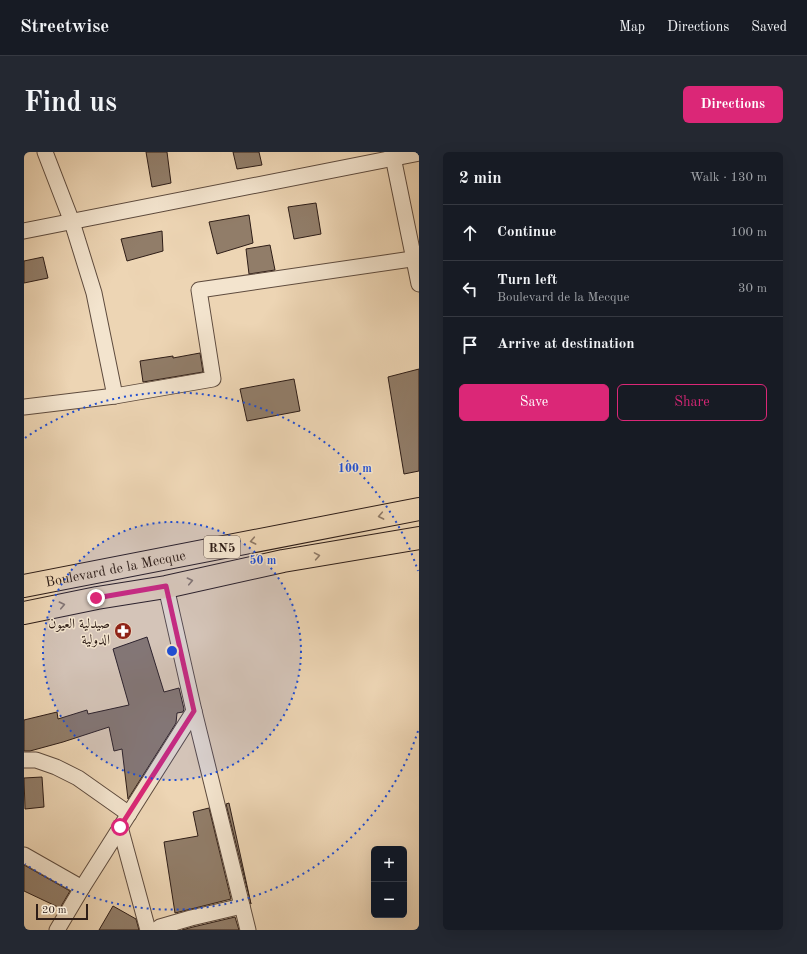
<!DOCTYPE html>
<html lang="en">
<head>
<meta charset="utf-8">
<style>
	body { margin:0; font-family:"Old Standard TT",Amiri,serif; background:#242831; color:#f1f3f6 }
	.controls { position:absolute; right:12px; bottom:12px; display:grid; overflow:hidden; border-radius:6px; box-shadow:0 4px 16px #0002 }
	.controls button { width:36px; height:36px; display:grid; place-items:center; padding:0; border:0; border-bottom:1px solid #363941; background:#171b24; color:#f1f3f6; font:20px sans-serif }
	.scale { position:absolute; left:12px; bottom:10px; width:52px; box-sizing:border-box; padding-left:4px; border:2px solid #2e1d17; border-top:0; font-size:11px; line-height:14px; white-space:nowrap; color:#2e1d17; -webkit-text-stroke:3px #f3e4ce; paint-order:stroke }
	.stop { position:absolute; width:12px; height:12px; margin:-9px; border:3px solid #db2777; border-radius:50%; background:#fff }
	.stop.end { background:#db2777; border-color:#fff; box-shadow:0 1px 4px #0008 }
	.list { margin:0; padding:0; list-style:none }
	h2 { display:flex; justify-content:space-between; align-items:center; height:52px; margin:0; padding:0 16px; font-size:17px }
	h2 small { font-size:13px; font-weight:400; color:#9ea1a6 }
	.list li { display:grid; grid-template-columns:26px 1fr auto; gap:12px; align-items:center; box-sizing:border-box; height:56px; padding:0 16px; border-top:1px solid #363941 }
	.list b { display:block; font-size:15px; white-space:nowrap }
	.list p { margin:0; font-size:13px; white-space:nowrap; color:#9ea1a6 }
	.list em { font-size:13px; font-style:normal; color:#9ea1a6 }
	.actions { display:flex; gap:8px; padding:12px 16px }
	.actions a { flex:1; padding:9px 0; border:1px solid #db2777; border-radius:6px; text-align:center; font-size:14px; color:#db2777 }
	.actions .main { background:#db2777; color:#fff }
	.icon { flex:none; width:22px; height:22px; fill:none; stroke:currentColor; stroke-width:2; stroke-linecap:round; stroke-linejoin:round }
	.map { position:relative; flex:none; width:395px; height:778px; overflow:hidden; border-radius:6px }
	header { display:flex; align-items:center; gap:24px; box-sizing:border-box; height:56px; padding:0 20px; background:#171b24; border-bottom:1px solid #363941 }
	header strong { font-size:19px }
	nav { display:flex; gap:22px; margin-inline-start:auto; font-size:14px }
	.intro { display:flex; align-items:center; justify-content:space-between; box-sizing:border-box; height:96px; padding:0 24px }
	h1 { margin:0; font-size:28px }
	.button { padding:10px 18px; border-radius:6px; background:#db2777; color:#fff; font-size:14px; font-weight:700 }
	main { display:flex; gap:24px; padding:0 24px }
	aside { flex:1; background:#171b24; border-radius:6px; box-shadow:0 4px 16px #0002 }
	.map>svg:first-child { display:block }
	.building { fill:#917d69; stroke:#2e1d17 }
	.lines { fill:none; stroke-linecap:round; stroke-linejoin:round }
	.minor-casing { stroke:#5e4b3e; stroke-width:17 }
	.primary-casing { stroke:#2e1d17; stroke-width:24 }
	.minor { stroke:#f3e4ce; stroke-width:15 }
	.primary { stroke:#edd5b4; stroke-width:22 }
	.oneway { stroke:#8e7966 }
	.route { stroke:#db2777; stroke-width:5 }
	.ring { fill:none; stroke:#1d4ed8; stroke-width:2; stroke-dasharray:2 4 }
	.labels { text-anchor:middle; stroke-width:3; stroke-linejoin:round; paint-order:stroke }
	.shield { fill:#f3e4ce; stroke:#69594e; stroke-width:1 }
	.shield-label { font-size:13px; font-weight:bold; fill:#2e1d17 }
	.street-label { font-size:14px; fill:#2e1d17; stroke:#f3e4ce }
	.poi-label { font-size:14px; fill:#2e1d17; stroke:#f3e4ce; text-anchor:end }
	.centre { fill:#1d4ed8; stroke:#f3e4ce; stroke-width:2 }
	.ring-label { font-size:12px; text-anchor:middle; font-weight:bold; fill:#1d4ed8; stroke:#f3e4ce; stroke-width:3; stroke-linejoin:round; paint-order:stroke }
</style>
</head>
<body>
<header>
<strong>Streetwise</strong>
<nav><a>Map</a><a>Directions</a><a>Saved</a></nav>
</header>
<div class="intro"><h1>Find us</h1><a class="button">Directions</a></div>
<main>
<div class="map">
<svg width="395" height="778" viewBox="0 0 395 778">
	<rect width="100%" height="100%" fill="#edd5b4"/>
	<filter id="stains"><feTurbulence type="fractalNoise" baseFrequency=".005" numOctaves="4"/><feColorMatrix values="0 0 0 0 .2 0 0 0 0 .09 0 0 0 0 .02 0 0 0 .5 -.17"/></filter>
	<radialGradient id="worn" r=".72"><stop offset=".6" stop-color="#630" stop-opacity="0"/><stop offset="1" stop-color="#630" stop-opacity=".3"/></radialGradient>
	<g class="building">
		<path d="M122,0H143L147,31L128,35Z"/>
		<path d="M209,0H235L238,13L213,17Z"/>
		<path d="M292,51L297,82L270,87L264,55Z"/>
		<path d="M225,63L229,91L193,102L185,70Z"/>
		<path d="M138,79L139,99L103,109L97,87Z"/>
		<path d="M246,93L251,118L225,122L222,97Z"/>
		<path d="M19,105L24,126L0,131V109Z"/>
		<path d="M176,201L179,220L119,230L116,209L149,204V206Z"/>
		<path d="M395,217V319L380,322L364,225Z"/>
		<path d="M270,227L276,259L223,269L216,237Z"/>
		<path d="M123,485L140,540L155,536L160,557L159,560L153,561L152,571L104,647L98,597L90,599L85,575L39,590L6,599H0V568L33,560L34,567L63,558L64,562L105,553L89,497Z"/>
		<path d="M18,625L20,655L1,657L0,626Z"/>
		<path d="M205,651L227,752L202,652Z"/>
		<path d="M185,656L207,747L151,761L140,690L174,684L169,660Z"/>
		<path d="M0,713L46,739L36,756L0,739Z"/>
		<path d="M89,754L112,767L115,778H75Z"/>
		<path d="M211,765L215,778H158L169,775Z"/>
	</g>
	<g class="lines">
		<g class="minor-casing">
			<g id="minor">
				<path d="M21,0L48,70L70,141L91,244"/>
				<path d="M368,0L395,132"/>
				<path d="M0,79L395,1"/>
				<path d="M0,255L91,244L189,227L175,138L395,106"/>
				<path d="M142,435L170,559L224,778"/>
				<path d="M0,608H12L32,615L54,626L105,662"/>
				<path d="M96,675L124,778"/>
				<path d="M0,703L58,736"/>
				<path d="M33,778L58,736L170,559"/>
				<path d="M132,778L136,775L167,766L218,754"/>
			</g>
		</g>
		<g class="primary-casing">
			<g id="primary">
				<path id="s1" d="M0,434L395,357"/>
				<path d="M0,461L73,446L142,435L259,409L395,386"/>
			</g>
		</g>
		<use href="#minor" class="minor"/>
		<use href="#primary" class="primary"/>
	</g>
	<defs><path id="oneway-chevron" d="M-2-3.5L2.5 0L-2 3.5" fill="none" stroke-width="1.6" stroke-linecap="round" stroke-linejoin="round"/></defs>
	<g class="oneway">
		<use href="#oneway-chevron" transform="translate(357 364) rotate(169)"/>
		<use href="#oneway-chevron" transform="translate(229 389) rotate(169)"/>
		<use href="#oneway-chevron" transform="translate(293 404) rotate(-10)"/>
		<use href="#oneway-chevron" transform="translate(166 429) rotate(-12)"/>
		<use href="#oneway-chevron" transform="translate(38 453) rotate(-12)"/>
	</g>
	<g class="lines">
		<path class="route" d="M72,446L142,434L170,559L96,675"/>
	</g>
	<circle cx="148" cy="499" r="129" fill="#1d4ed8" fill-opacity=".12"/>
	<g class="ring">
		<circle cx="148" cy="499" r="129"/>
		<path d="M394 579A259 259 0 0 1 1 712M1 286A259 259 0 0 1 394 419"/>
	</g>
	<defs>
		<g id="pharmacy-disc" transform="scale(0.9)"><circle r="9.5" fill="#8f2418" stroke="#f3e4ce"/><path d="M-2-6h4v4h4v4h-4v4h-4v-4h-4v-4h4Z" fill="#fff"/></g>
	</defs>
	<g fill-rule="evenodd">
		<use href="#pharmacy-disc" x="99" y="479"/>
	</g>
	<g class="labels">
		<rect class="shield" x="180" y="384" width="36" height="22" rx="3"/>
		<g class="shield-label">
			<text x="198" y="400">RN5</text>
		</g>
		<g class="street-label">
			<text dy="5" stroke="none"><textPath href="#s1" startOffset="93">Boulevard de la Mecque</textPath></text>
		</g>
		<g class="poi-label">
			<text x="86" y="476">صيدلية العيون<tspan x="86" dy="16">الدولية</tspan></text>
		</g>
	</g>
	<circle cx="148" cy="499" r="6" class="centre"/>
	<g class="ring-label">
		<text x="331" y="320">100 m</text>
		<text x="239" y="412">50 m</text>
	</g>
	<rect width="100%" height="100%" filter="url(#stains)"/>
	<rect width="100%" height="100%" fill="url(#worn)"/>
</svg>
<div class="controls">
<button>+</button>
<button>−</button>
</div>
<div class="scale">20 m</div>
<div class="stop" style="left:96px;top:675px"></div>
<div class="stop end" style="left:72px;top:446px"></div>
</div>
<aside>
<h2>2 min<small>Walk · 130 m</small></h2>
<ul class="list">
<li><svg class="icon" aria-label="ahead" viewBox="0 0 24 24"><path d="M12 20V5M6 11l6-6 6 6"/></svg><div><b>Continue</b></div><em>100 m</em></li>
<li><svg class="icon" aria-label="left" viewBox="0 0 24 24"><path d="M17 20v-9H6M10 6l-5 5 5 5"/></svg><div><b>Turn left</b><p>Boulevard de la Mecque</p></div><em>30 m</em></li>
<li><svg class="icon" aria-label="arrive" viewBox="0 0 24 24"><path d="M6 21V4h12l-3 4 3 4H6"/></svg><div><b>Arrive at destination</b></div></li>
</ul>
<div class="actions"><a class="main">Save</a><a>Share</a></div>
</aside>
</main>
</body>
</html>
